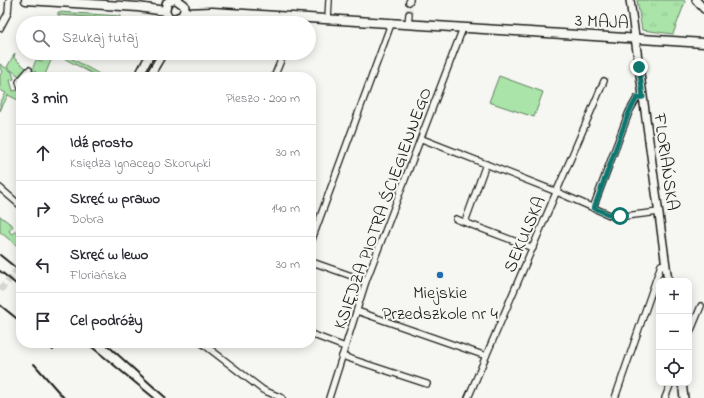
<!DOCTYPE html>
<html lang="pl">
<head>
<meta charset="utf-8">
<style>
	body { margin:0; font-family:"Indie Flower",sans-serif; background:#f7f7f7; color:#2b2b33 }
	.controls { position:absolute; right:12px; bottom:12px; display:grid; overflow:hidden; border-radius:8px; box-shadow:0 2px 10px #0003 }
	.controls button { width:36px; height:36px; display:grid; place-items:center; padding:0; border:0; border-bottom:1px solid #e1e1e2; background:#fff; color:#2b2b33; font:20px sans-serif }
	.stop { position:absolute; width:12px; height:12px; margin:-9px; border:3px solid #0f766e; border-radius:50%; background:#fff }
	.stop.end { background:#0f766e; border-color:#fff; box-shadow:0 1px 4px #0008 }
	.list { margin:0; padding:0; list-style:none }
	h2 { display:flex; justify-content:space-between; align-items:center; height:52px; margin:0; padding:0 16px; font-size:17px }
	h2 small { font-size:13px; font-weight:400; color:#7c7c81 }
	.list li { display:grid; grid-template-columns:26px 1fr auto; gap:12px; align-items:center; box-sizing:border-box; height:56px; padding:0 16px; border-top:1px solid #e1e1e2 }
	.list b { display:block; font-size:15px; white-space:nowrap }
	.list p { margin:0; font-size:13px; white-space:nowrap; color:#7c7c81 }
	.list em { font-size:13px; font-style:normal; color:#7c7c81 }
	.icon { flex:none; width:22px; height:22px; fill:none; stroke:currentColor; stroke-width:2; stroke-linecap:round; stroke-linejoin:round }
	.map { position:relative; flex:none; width:704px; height:398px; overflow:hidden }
	.search { position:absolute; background:#fff; box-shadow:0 2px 10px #0003; left:16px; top:16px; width:300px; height:44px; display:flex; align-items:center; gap:10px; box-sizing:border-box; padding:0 14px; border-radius:22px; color:#7c7c81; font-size:15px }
	.panel { position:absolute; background:#fff; box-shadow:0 2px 10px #0003; left:16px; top:72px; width:300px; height:276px; border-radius:16px }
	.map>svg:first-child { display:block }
	.grass { fill:#aae4a9; stroke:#638062 }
	.park { fill:url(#park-tufts); stroke:#638062 }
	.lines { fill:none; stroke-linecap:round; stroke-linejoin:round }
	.minor-tunnel { stroke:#d5d5d2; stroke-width:5.5; stroke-dasharray:5.5 3; stroke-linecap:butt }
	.tertiary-tunnel { stroke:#d5d5d2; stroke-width:7; stroke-dasharray:7 3.5; stroke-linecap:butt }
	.minor-casing { stroke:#1c1c1c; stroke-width:8 }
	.tertiary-casing { stroke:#1c1c1c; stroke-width:10 }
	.secondary-casing { stroke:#1c1c1c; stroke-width:11 }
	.minor { stroke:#f6f6f2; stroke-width:5.5 }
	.tertiary { stroke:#f6f6f2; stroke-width:7 }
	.secondary { stroke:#f6f6f2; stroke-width:8 }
	.rail { stroke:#1c1c1c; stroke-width:2 }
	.route { stroke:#0f766e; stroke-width:5 }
	.poi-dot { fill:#1f6fb2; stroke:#f6f6f2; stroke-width:1.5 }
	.labels { text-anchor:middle; stroke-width:4; stroke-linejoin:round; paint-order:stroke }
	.street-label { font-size:18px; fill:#1c1c1c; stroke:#f6f6f2 }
	.poi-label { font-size:18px; fill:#1c1c1c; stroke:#f6f6f2 }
</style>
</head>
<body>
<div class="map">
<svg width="704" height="398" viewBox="0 0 704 398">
	<defs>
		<pattern id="park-tufts" width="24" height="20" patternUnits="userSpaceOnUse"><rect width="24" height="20" fill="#aae4a9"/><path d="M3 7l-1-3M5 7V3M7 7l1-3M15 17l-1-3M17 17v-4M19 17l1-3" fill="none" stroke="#92c391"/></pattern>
	</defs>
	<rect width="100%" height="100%" fill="#f6f6f2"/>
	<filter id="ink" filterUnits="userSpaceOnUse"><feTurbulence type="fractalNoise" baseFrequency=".025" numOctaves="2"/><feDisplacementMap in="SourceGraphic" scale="8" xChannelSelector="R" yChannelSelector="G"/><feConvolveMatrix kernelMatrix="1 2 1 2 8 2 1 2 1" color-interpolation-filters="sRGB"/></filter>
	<g filter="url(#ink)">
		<g class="grass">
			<path d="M58,12L120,16V19L58,15Z"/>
			<path d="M196,16L281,21L285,23L198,19Z"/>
			<path d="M15,53L14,58L26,68L19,76L7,67Z"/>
			<path d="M47,53H62L101,75L100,77H94L95,75L56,54L52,58L44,77H33L36,72L32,70L36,60L42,61Z"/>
			<path d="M0,64L12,72L14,79L10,80L13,91L18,90L21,94L20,107L18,106L20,101L8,95L0,111V103L6,93L0,90V75L3,71L0,69Z"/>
			<path d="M499,76L543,92L534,117L489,102Z"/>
			<path d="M0,216L13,226L9,231L12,234L17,230L21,249L0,232Z"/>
		</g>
		<path class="park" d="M637,0H684L685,2L673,34L642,30Z"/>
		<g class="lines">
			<path class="minor-tunnel" d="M409,14V2"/>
			<path class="tertiary-tunnel" d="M0,290L21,266"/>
			<g class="minor-casing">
				<g id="minor">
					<path d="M409,2L410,0"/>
					<path d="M328,19L329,0"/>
					<path d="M408,25L409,14"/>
					<path d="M0,28L8,13L9,0"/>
					<path d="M23,77L29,70"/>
					<path d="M274,77L284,53"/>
					<path d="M21,79L19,82L21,88"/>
					<path d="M422,139L557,192L612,216H625L659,212"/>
					<path d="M0,188L21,206"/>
					<path d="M593,208L629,112L637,98L643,97"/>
					<path d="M456,219L533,248"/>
					<path d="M465,222L486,164"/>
					<path d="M311,242L391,24"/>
					<path d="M312,262L366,281"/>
					<path d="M357,311L486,356"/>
					<path d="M311,334L345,347"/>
					<path d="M689,335L701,306"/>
					<path d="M202,343L263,390L282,398"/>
					<path d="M342,356L427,384"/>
					<path d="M329,398L366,281L463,28"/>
					<path d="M468,398L604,81"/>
					<path d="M615,398L661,265L666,264"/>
					<path d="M665,398L671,383"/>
				</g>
			</g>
			<g class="tertiary-casing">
				<g id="tertiary">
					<path d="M630,0L668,281"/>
					<path d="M696,0L704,9"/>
					<path d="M138,77L151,53"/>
					<path d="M149,77L163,53"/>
					<path d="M682,383L684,398"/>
				</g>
			</g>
			<g class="secondary-casing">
				<g id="secondary">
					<path d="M26,0L138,7L165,11"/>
					<path d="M172,0L167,3L165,11L169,18L174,19L182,16L185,10L184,5L177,0"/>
					<path d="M184,13L212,12L704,43"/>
				</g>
			</g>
			<use href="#minor" class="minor"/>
			<use href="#tertiary" class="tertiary"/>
			<use href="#secondary" class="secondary"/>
			<g class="rail">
				<path d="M0,255L21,272"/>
				<path d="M0,271L21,288"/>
				<path d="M0,305L21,322"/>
				<path d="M45,343L53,350"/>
				<path d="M87,343L154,398"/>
				<path d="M105,343L166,398"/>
				<path d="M34,364L64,398"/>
			</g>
		</g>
	</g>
	<g class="lines" filter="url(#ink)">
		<path class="route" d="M620,216L608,214L594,208L629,112L637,98L643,97L639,67"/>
	</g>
	<circle class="poi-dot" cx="440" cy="275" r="4"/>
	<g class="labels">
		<g class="street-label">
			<text transform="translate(602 21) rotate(3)" y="6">3 MAJA</text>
			<text transform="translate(667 162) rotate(82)" y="6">FLORIAŃSKA</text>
			<text transform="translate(382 208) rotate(-70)" y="6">KSIĘDZA PIOTRA ŚCIEGIENNEGO</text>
			<text transform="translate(524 234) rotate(-67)" y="6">SEKULSKA</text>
		</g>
		<g class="poi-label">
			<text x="440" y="298">Miejskie<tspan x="440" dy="21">Przedszkole nr 4</tspan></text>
		</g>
	</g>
</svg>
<div class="controls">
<button>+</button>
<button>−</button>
<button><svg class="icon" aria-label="locate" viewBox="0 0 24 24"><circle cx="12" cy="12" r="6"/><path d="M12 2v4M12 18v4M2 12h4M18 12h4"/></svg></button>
</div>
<div class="stop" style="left:620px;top:216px"></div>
<div class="stop end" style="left:639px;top:67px"></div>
<div class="search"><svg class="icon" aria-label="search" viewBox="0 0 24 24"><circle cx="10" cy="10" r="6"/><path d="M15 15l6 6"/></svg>Szukaj tutaj</div>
<section class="panel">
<h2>3 min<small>Pieszo · 200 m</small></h2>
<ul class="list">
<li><svg class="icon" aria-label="ahead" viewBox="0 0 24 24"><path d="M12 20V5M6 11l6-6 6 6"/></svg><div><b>Idź prosto</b><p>Księdza Ignacego Skorupki</p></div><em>30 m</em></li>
<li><svg class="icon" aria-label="right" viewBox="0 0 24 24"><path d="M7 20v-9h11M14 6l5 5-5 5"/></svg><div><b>Skręć w prawo</b><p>Dobra</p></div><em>140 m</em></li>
<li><svg class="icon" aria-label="left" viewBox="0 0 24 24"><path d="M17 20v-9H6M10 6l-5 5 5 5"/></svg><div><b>Skręć w lewo</b><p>Floriańska</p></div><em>30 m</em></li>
<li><svg class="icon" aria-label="arrive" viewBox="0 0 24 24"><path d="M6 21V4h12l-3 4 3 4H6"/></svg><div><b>Cel podróży</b></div></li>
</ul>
</section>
</div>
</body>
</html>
